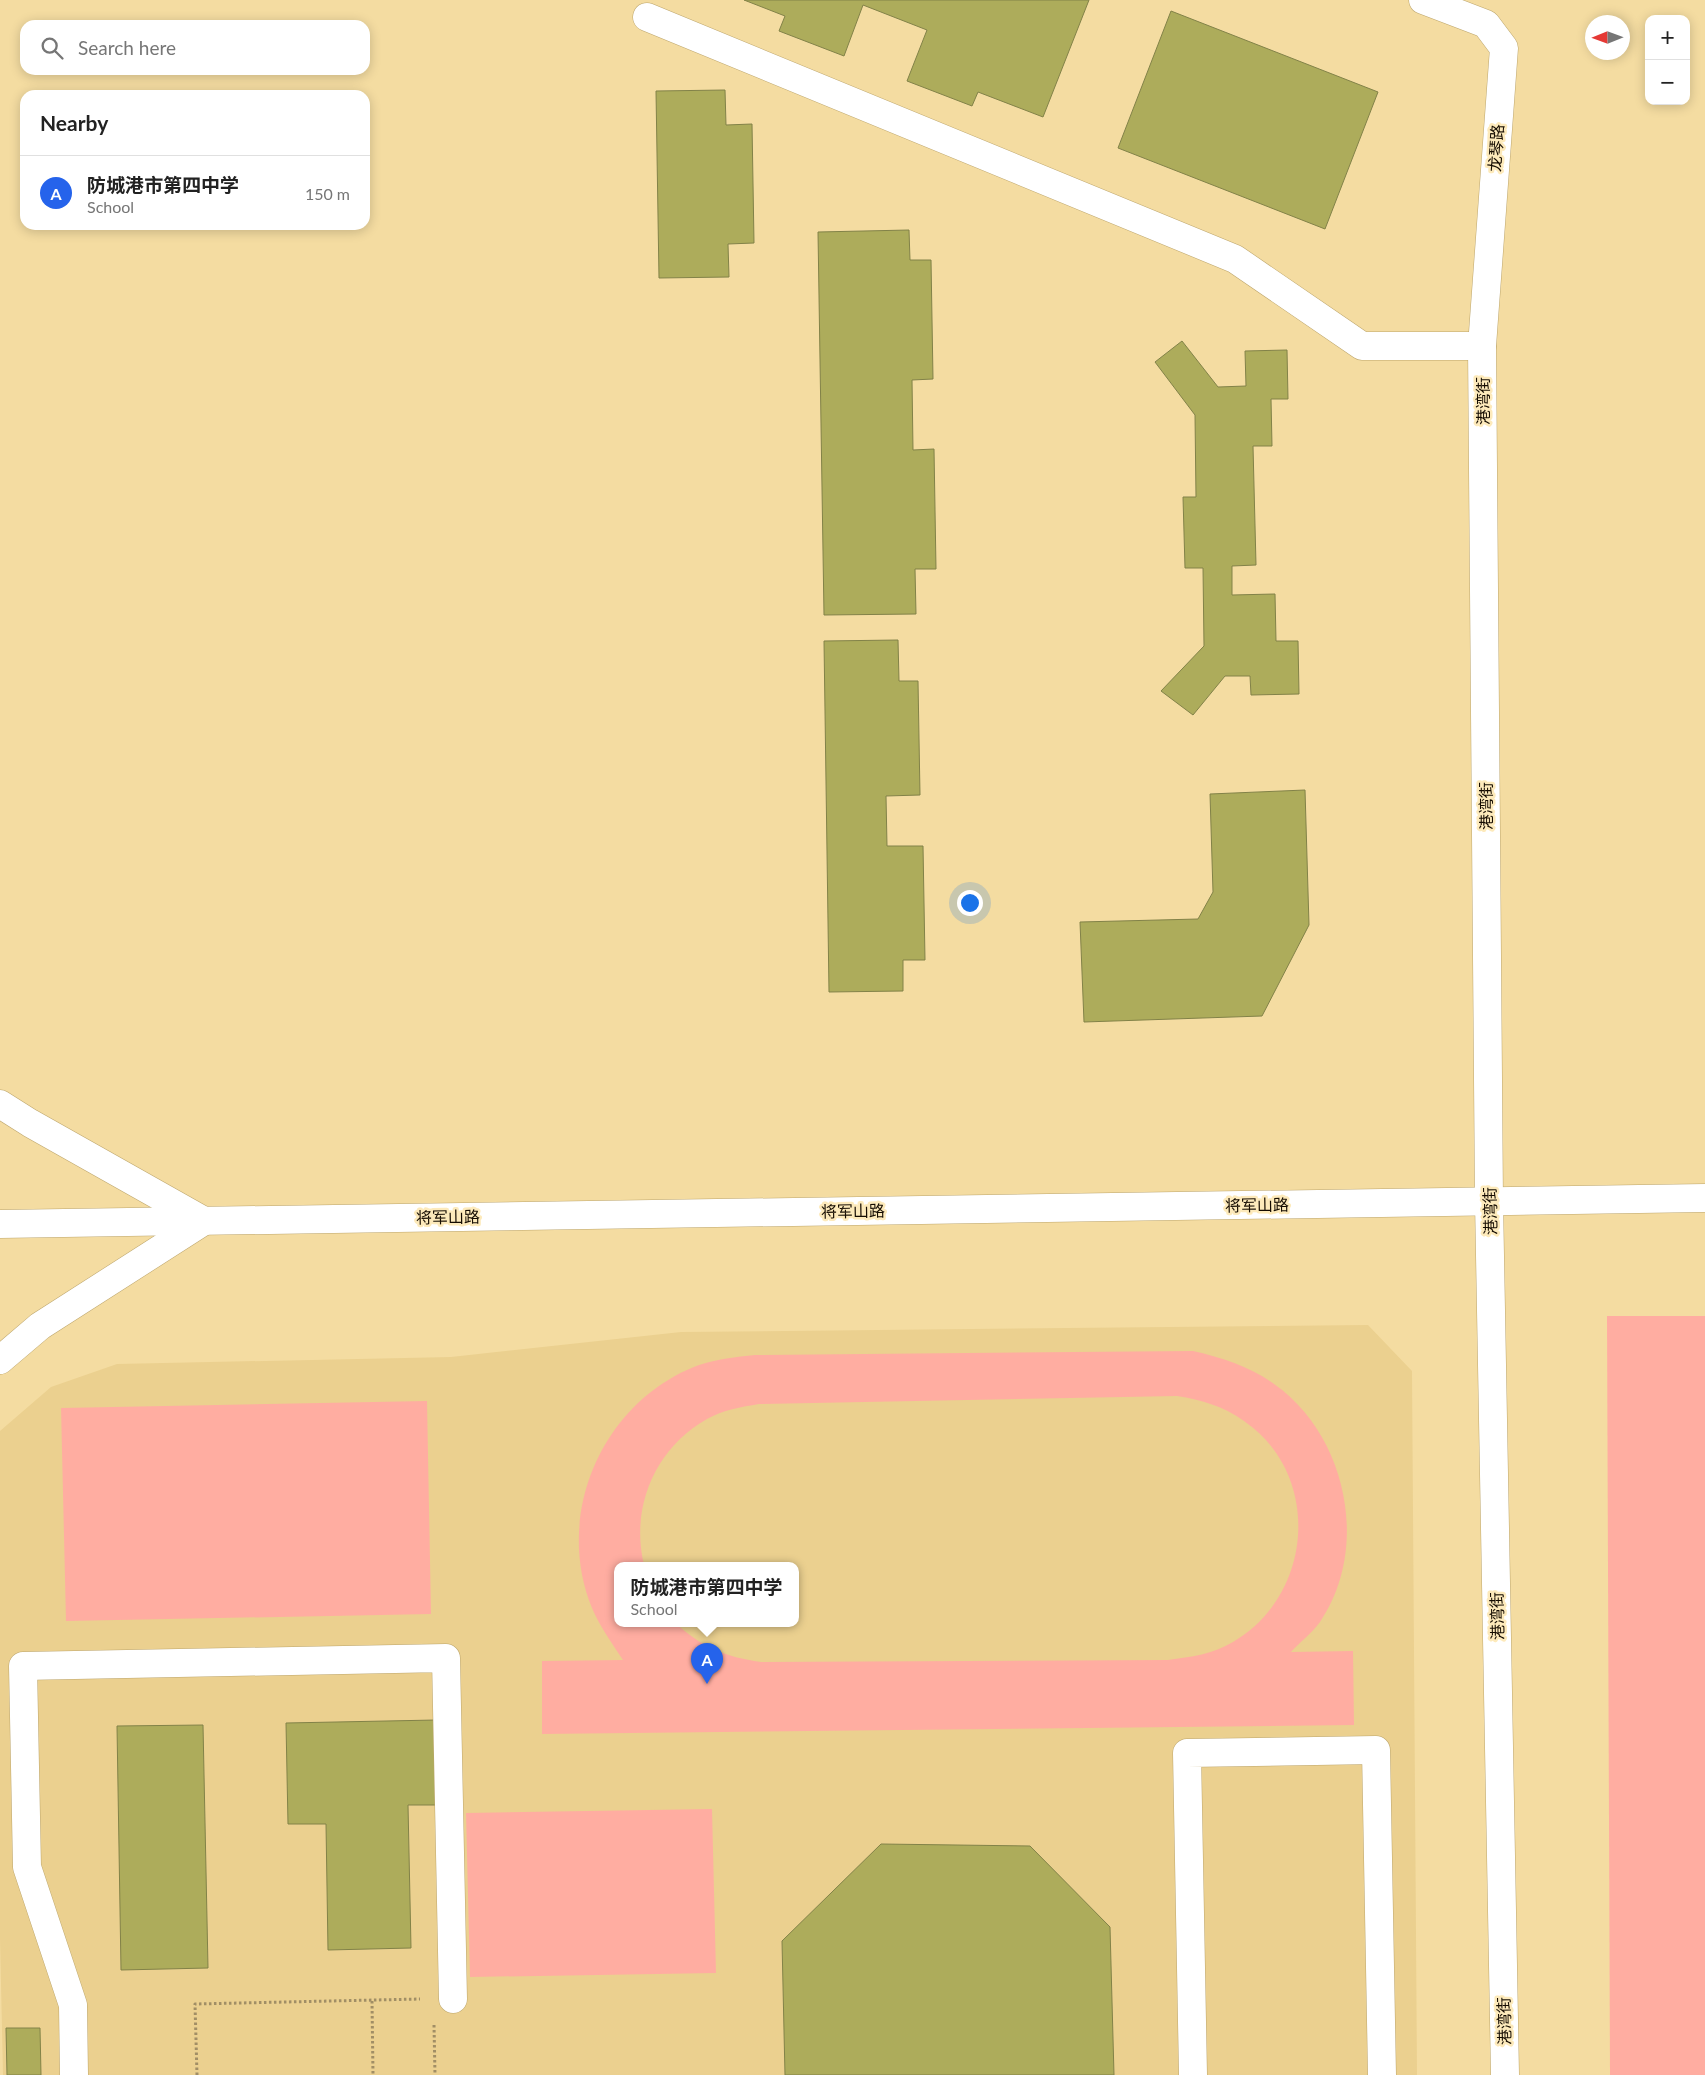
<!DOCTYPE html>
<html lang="en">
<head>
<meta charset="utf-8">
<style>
	body { margin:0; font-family:Lato,"Noto Sans SC",sans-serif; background:#f6f6f6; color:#222 }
	.controls { position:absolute; right:15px; top:15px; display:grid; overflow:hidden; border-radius:10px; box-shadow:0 2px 12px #0003 }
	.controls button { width:45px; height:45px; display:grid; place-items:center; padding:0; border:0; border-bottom:1px solid #e0e0e0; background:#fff; color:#222; font:25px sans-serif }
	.compass { position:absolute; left:1585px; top:15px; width:45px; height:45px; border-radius:50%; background:#fff; box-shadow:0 2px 12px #0003; rotate:269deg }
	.you { position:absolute; left:969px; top:902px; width:18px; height:18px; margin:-12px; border:4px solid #fff; border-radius:50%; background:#1a73e8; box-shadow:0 0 0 8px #1a73e833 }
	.badge { display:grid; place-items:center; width:32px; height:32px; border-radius:50%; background:#2563eb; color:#fff; font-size:16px; font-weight:700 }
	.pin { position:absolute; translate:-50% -41px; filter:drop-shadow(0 1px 2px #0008) }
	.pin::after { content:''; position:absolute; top:26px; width:18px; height:15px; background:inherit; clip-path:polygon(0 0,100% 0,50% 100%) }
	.popup { position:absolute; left:614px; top:1562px; width:185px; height:65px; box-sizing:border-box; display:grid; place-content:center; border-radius:10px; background:#fff; filter:drop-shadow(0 1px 4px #0005); font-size:16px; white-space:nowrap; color:#767676 }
	.popup b { font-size:19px; color:#222 }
	.popup::after { content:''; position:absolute; left:50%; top:100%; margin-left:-10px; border:10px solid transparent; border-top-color:#fff }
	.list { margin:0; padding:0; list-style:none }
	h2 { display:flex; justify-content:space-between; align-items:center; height:65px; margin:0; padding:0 20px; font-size:21px }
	h2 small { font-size:16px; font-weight:400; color:#767676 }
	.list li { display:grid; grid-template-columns:32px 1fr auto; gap:15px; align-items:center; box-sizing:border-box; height:75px; padding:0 20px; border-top:1px solid #e0e0e0 }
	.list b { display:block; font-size:19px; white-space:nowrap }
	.list p { margin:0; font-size:16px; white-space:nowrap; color:#767676 }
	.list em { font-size:16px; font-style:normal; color:#767676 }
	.icon { flex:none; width:28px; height:28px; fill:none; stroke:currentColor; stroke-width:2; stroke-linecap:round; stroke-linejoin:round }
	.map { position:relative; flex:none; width:1705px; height:2075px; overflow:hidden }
	.search { position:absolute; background:#fff; box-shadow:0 2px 12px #0003; left:20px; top:20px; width:350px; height:55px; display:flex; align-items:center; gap:12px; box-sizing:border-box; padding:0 18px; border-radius:15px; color:#767676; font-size:19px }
	.panel { position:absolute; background:#fff; box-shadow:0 2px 12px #0003; left:20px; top:90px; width:350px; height:140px; border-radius:15px }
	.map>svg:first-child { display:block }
	.built { fill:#ebd08f; fill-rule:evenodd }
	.green { fill:#ffada1; fill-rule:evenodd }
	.building { fill:#adac5b; stroke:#828248 }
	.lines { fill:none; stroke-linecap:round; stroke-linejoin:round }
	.minor-casing { stroke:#bda66d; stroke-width:29 }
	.major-casing { stroke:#bda66d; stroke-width:29 }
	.path { stroke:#a18e65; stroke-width:3; stroke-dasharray:2.5 2.5; stroke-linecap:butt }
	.minor { stroke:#fff; stroke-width:28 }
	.major { stroke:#fff; stroke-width:28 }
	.labels { text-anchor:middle; stroke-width:5; stroke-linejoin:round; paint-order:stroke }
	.street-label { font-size:16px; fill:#140b00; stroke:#fdeabb }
</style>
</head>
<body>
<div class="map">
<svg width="1705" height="2075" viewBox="0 0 1705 2075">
	<rect width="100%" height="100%" fill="#f4dca1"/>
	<path class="built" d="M1368,1325L1412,1371L1417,2075H3L0,1938V1431L51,1387L117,1364L451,1357L681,1332ZM618,1565H796V1623H618Z"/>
	<g class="green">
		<path d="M1607,1316H1705V2075H1610Z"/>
		<path d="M1193,1351C1223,1358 1249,1366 1274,1384C1346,1434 1371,1547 1320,1622C1312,1633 1300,1642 1291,1652L1353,1651L1354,1725L542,1734V1661L623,1660C612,1643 600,1627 592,1608C553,1513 604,1400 699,1365C717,1359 736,1357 755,1355ZM1177,1396C1202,1400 1223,1406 1244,1421C1322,1474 1314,1595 1233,1642C1213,1654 1191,1657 1168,1660L761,1662C725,1657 702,1647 675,1623H618V1565H644C630,1508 655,1448 707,1419C723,1410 741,1407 759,1404Z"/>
		<path d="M427,1401L431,1614L66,1621L61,1408Z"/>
		<path d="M712,1809L716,1973L470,1977L466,1813Z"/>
	</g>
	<g class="building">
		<path d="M744,0H1089L1043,117L978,92L972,106L907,81L927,30L863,5L844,56L779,31L785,16Z"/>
		<path d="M1171,11L1378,92L1325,229L1118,148Z"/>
		<path d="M725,90L726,125L752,124L754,243L728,244L729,277L659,278L656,91Z"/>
		<path d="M909,230L910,260H931L933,379L912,380L913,450L934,449L936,569H915L916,614L824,615L818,232Z"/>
		<path d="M1182,341L1218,387L1246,386L1245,351L1287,350L1288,399H1271L1272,446H1253L1256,565L1232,566V595L1275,594L1276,641H1298L1299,694L1251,695L1250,676H1225L1193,715L1161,691L1204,646L1203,568H1185L1183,497H1196L1195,415L1155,362Z"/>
		<path d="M898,640L899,681H918L920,795L886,796L887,846H923L925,960H903V991L829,992L824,641Z"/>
		<path d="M1305,790L1309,925L1262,1016L1084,1022L1080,922L1198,919L1213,892L1210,794Z"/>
		<path d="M436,1720L438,1805H408L411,1948L328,1950L326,1824H288L286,1723Z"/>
		<path d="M203,1725L208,1968L121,1970L117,1726Z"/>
		<path d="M881,1844L1030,1846L1110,1927L1114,2075H785L782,1941Z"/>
		<path d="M6,2028H40L41,2075H7Z"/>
	</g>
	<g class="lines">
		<g class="minor-casing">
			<g id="minor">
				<path d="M1423,0L1486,24L1504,48L1482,346L1489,1201L1505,2075"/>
				<path d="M647,17L1235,259L1362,346H1482"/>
				<path d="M0,1224L1705,1198"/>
				<path d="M74,2075L73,2005L27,1867L23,1666L446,1658L453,1999"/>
				<path d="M1193,2075L1187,1753L1376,1750L1382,2075"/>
			</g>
		</g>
		<g class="major-casing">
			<path id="major" d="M0,1104L30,1123L204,1221L40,1326L0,1360"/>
		</g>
		<g class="path">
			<path d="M372,2001L373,2075"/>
			<path d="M434,2025L435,2075"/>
			<path d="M197,2075L195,2004L420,1999"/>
		</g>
		<use href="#minor" class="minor"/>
		<use href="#major" class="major"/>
	</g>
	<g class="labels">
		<g class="street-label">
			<text transform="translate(1496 148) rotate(-86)" y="6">龙琴路</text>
			<text transform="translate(1483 401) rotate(-90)" y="6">港湾街</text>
			<text transform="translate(1486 806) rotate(-90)" y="6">港湾街</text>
			<text transform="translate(1257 1205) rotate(-1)" y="6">将军山路</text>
			<text transform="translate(853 1211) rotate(-1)" y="6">将军山路</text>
			<text transform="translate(1490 1211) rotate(-91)" y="6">港湾街</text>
			<text transform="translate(448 1217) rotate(-1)" y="6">将军山路</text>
			<text transform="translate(1497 1616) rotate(-91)" y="6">港湾街</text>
			<text transform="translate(1504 2021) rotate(-91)" y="6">港湾街</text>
		</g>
	</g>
</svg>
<div class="controls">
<button>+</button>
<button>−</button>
</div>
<svg class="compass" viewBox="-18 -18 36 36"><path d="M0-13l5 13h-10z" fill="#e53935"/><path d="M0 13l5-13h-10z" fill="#767676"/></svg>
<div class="you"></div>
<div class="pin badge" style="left:707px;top:1684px">A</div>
<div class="popup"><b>防城港市第四中学</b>School</div>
<div class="search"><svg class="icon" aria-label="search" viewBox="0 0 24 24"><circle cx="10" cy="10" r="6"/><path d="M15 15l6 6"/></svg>Search here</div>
<section class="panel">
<h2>Nearby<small></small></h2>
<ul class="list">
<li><span class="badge">A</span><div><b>防城港市第四中学</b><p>School</p></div><em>150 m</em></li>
</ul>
</section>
</div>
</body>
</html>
